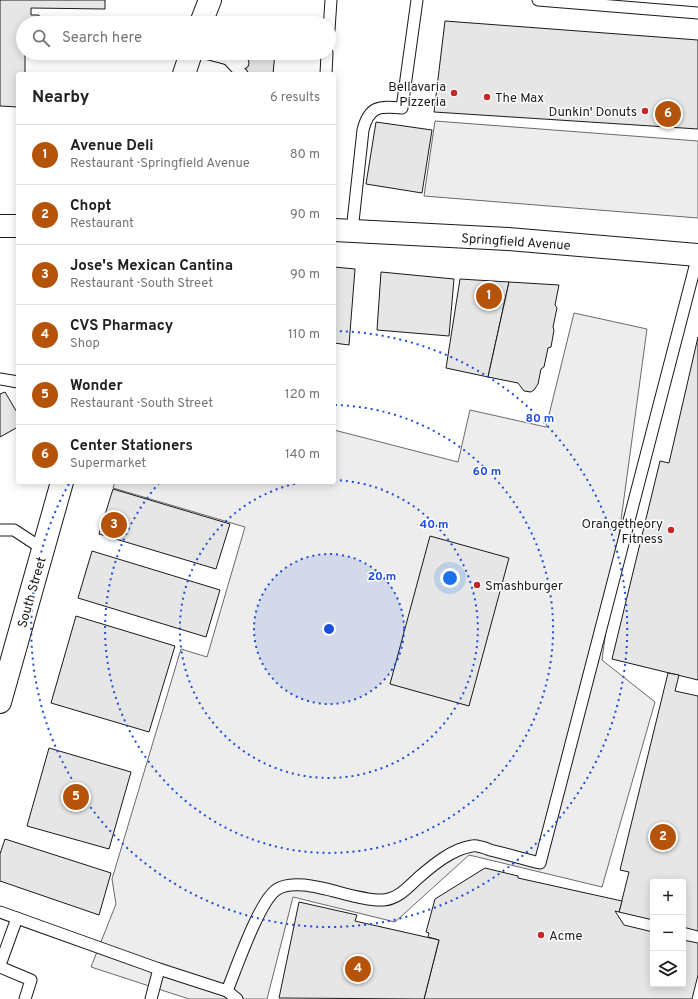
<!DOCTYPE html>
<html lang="en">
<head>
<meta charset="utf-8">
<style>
	body { margin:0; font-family:Overpass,sans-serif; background:#f2f2f2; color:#202124 }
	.controls { position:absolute; right:12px; bottom:12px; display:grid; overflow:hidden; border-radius:4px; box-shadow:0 2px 10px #0003 }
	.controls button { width:36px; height:36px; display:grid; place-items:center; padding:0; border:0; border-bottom:1px solid #e0e0e0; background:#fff; color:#202124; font:20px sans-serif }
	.you { position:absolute; left:450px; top:578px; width:14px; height:14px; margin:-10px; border:3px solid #fff; border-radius:50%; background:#1a73e8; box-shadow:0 0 0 6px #1a73e833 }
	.badge { display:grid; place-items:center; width:26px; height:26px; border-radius:50%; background:#b45309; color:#fff; font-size:13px; font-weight:700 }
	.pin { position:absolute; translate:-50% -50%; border:2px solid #fff; box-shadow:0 1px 4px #0006 }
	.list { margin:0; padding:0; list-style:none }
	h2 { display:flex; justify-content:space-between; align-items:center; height:52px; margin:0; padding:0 16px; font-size:17px }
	h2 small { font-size:13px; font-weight:400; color:#757577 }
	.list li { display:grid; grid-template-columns:26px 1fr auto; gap:12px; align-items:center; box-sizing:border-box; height:60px; padding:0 16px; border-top:1px solid #e0e0e0 }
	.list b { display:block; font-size:15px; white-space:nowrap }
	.list p { margin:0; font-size:13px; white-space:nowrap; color:#757577 }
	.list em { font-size:13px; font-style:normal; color:#757577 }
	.icon { flex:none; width:22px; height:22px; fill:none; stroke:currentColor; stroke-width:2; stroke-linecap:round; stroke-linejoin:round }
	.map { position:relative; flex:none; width:698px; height:999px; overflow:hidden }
	.search { position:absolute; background:#fff; box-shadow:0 2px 10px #0003; left:16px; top:16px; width:320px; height:44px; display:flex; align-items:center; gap:10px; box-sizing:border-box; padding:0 14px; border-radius:22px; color:#757577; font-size:15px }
	.panel { position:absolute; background:#fff; box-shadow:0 2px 10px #0003; left:16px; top:72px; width:320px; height:412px; border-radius:4px }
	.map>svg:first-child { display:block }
	.built { fill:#ededed; stroke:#6a6a6a }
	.building { fill:#e6e6e6; stroke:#1a1a1a }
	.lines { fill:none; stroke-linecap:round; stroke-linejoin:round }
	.service-casing { stroke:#1a1a1a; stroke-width:13 }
	.tertiary-casing { stroke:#1a1a1a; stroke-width:24 }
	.secondary-casing { stroke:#1a1a1a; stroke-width:24 }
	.primary-casing { stroke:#1a1a1a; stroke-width:24 }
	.service { stroke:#fff; stroke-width:11 }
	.tertiary { stroke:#fff; stroke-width:22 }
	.secondary { stroke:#fff; stroke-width:22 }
	.primary { stroke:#fff; stroke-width:22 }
	.ring { fill:none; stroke:#1d4ed8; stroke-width:2; stroke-dasharray:2 4 }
	.poi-dot { fill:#c62828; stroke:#fff; stroke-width:1.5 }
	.labels { text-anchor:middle; stroke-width:3; stroke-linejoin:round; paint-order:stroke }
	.poi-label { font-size:13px; fill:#1a1a1a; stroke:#fff; text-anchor:end }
	.street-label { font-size:13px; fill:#1a1a1a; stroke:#fff }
	.centre { fill:#1d4ed8; stroke:#fff; stroke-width:2 }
	.ring-label { font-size:12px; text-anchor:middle; font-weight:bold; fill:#1d4ed8; stroke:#fff; stroke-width:3; stroke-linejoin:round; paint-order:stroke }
</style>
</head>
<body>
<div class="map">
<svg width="698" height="999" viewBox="0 0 698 999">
	<rect width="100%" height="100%" fill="#fff"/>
	<g class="built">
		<path d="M435,121L698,141V218L424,196Z"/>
		<path d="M574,313L647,329L602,660L655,702L602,887L469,855L395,922L293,897L267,999H189L91,967L116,904L112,879L181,649L207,657L245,527L113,488L115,482H334V430L458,462L470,410L546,427Z"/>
	</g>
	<g class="building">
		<path d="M0,0H105V9L31,8V15H39V23H23V53H25V74H18V107L0,106Z"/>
		<path d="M445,21L698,40V129L434,112Z"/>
		<path d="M246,53H275L273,74H245Z"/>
		<path d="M376,122L432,130L422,193L366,184Z"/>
		<path d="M334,267L355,269L349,345L334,343Z"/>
		<path d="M381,272L454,279L449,336L377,330Z"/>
		<path d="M460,279L509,282L488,377L446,368Z"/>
		<path d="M509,282L559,285L555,305L557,308L553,327L554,330L551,347L548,348L544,367L541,369L538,384L534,390L531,392L524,391L518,383L488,377Z"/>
		<path d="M698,337V680L612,659L660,461L669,463Z"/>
		<path d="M5,392L18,414V427L0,437V394Z"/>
		<path d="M113,489L230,524L216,569L99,534Z"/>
		<path d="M430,536L509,558L469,706L390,684Z"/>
		<path d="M92,551L220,590L206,637L78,598Z"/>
		<path d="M76,616L175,646L149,732L51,703Z"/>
		<path d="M668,673L679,675L675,691L698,696V931L683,927V882H653V920L619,912L629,872L620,870Z"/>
		<path d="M49,748L131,772L109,849L27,826Z"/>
		<path d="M5,839L111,873L99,915L0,881V854Z"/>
		<path d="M485,868L518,876V878L622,901L619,912L615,911L624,925L653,932V984H683V940L698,943V975L692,999H424L439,940L428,937L429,933L426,932L435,899Z"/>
		<path d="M299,902L357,915L355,921L439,940L424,999L279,998Z"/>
	</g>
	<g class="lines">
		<g class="service-casing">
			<g id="service">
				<path d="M538,0L698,13"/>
				<path d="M329,30L331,0"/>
				<path d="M205,53L243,63"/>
				<path d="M228,59L242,74"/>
				<path d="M228,59L244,53"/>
				<path d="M326,74L327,53"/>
				<path d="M352,231L363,130C369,106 379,106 402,108L417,0"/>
				<path d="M0,379L18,382"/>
				<path d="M0,530H14L43,549"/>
				<path d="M0,912L159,969L227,991C236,969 259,902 276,890C299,873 354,902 383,900C398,899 407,888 418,878C433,865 452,849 472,846C477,845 485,848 490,850C507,854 523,859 540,863L698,255"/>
				<path d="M0,965L17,918"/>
				<path d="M0,967L31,980L25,999"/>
				<path d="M227,991L237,999"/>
				<path d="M151,999L159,969"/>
			</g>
		</g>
		<g class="tertiary-casing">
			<path id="tertiary" d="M0,702L62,482"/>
		</g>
		<g class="secondary-casing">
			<g id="secondary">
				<path d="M201,23L210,0"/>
				<path d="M184,74L191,53"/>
			</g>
		</g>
		<g class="primary-casing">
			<g id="primary">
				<path d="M0,226H18"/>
				<path d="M334,230L508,239L698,255"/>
			</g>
		</g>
		<use href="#service" class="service"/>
		<use href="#tertiary" class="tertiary"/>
		<use href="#secondary" class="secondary"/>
		<use href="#primary" class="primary"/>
	</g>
	<circle cx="329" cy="629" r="75" fill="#1d4ed8" fill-opacity=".12"/>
	<g class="ring">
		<circle cx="329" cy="629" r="75"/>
		<path d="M334 480A149 149 0 1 1 304 482"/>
		<path d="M335 405A224 224 0 1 1 160 482"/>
		<path d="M334 331A298 298 0 1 1 70 482"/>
	</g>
	<g class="poi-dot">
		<circle cx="454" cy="93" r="4"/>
		<circle cx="487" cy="97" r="4"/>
		<circle cx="645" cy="111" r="4"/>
		<circle cx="671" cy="530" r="4"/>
		<circle cx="477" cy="585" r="4"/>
		<circle cx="541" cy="935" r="4"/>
	</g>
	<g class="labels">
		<g class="poi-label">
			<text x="446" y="91">Bellavaria<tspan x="446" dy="15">Pizzeria</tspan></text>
			<text x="495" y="102" text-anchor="start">The Max</text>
			<text x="637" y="116">Dunkin' Donuts</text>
			<text x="663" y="528">Orangetheory<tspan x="663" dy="15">Fitness</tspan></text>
			<text x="485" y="590" text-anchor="start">Smashburger</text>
			<text x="549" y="940" text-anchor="start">Acme</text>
		</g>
		<g class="street-label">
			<text transform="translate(516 241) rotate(4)" y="5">Springfield Avenue</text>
			<text transform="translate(31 592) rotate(-74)" y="5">South Street</text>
		</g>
	</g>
	<circle cx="329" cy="629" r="6" class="centre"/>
	<g class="ring-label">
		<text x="540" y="422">80 m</text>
		<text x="487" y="475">60 m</text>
		<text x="434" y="528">40 m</text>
		<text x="382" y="580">20 m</text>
	</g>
</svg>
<div class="controls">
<button>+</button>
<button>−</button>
<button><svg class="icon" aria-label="layers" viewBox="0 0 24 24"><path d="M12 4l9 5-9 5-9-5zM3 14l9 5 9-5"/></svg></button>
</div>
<div class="you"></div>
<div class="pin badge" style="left:489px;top:296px">1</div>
<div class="pin badge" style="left:663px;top:837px">2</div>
<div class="pin badge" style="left:114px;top:525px">3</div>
<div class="pin badge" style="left:358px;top:969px">4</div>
<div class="pin badge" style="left:76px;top:797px">5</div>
<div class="pin badge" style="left:668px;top:114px">6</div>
<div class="search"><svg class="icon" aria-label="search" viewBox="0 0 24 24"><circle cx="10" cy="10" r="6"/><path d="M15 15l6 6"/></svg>Search here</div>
<section class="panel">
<h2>Nearby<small>6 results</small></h2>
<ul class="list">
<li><span class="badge">1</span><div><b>Avenue Deli</b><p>Restaurant · Springfield Avenue</p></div><em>80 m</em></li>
<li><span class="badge">2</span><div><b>Chopt</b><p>Restaurant</p></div><em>90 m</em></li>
<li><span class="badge">3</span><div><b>Jose's Mexican Cantina</b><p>Restaurant · South Street</p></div><em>90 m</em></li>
<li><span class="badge">4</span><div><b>CVS Pharmacy</b><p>Shop</p></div><em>110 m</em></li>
<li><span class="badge">5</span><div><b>Wonder</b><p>Restaurant · South Street</p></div><em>120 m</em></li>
<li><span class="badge">6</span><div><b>Center Stationers</b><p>Supermarket</p></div><em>140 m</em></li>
</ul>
</section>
</div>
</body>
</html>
